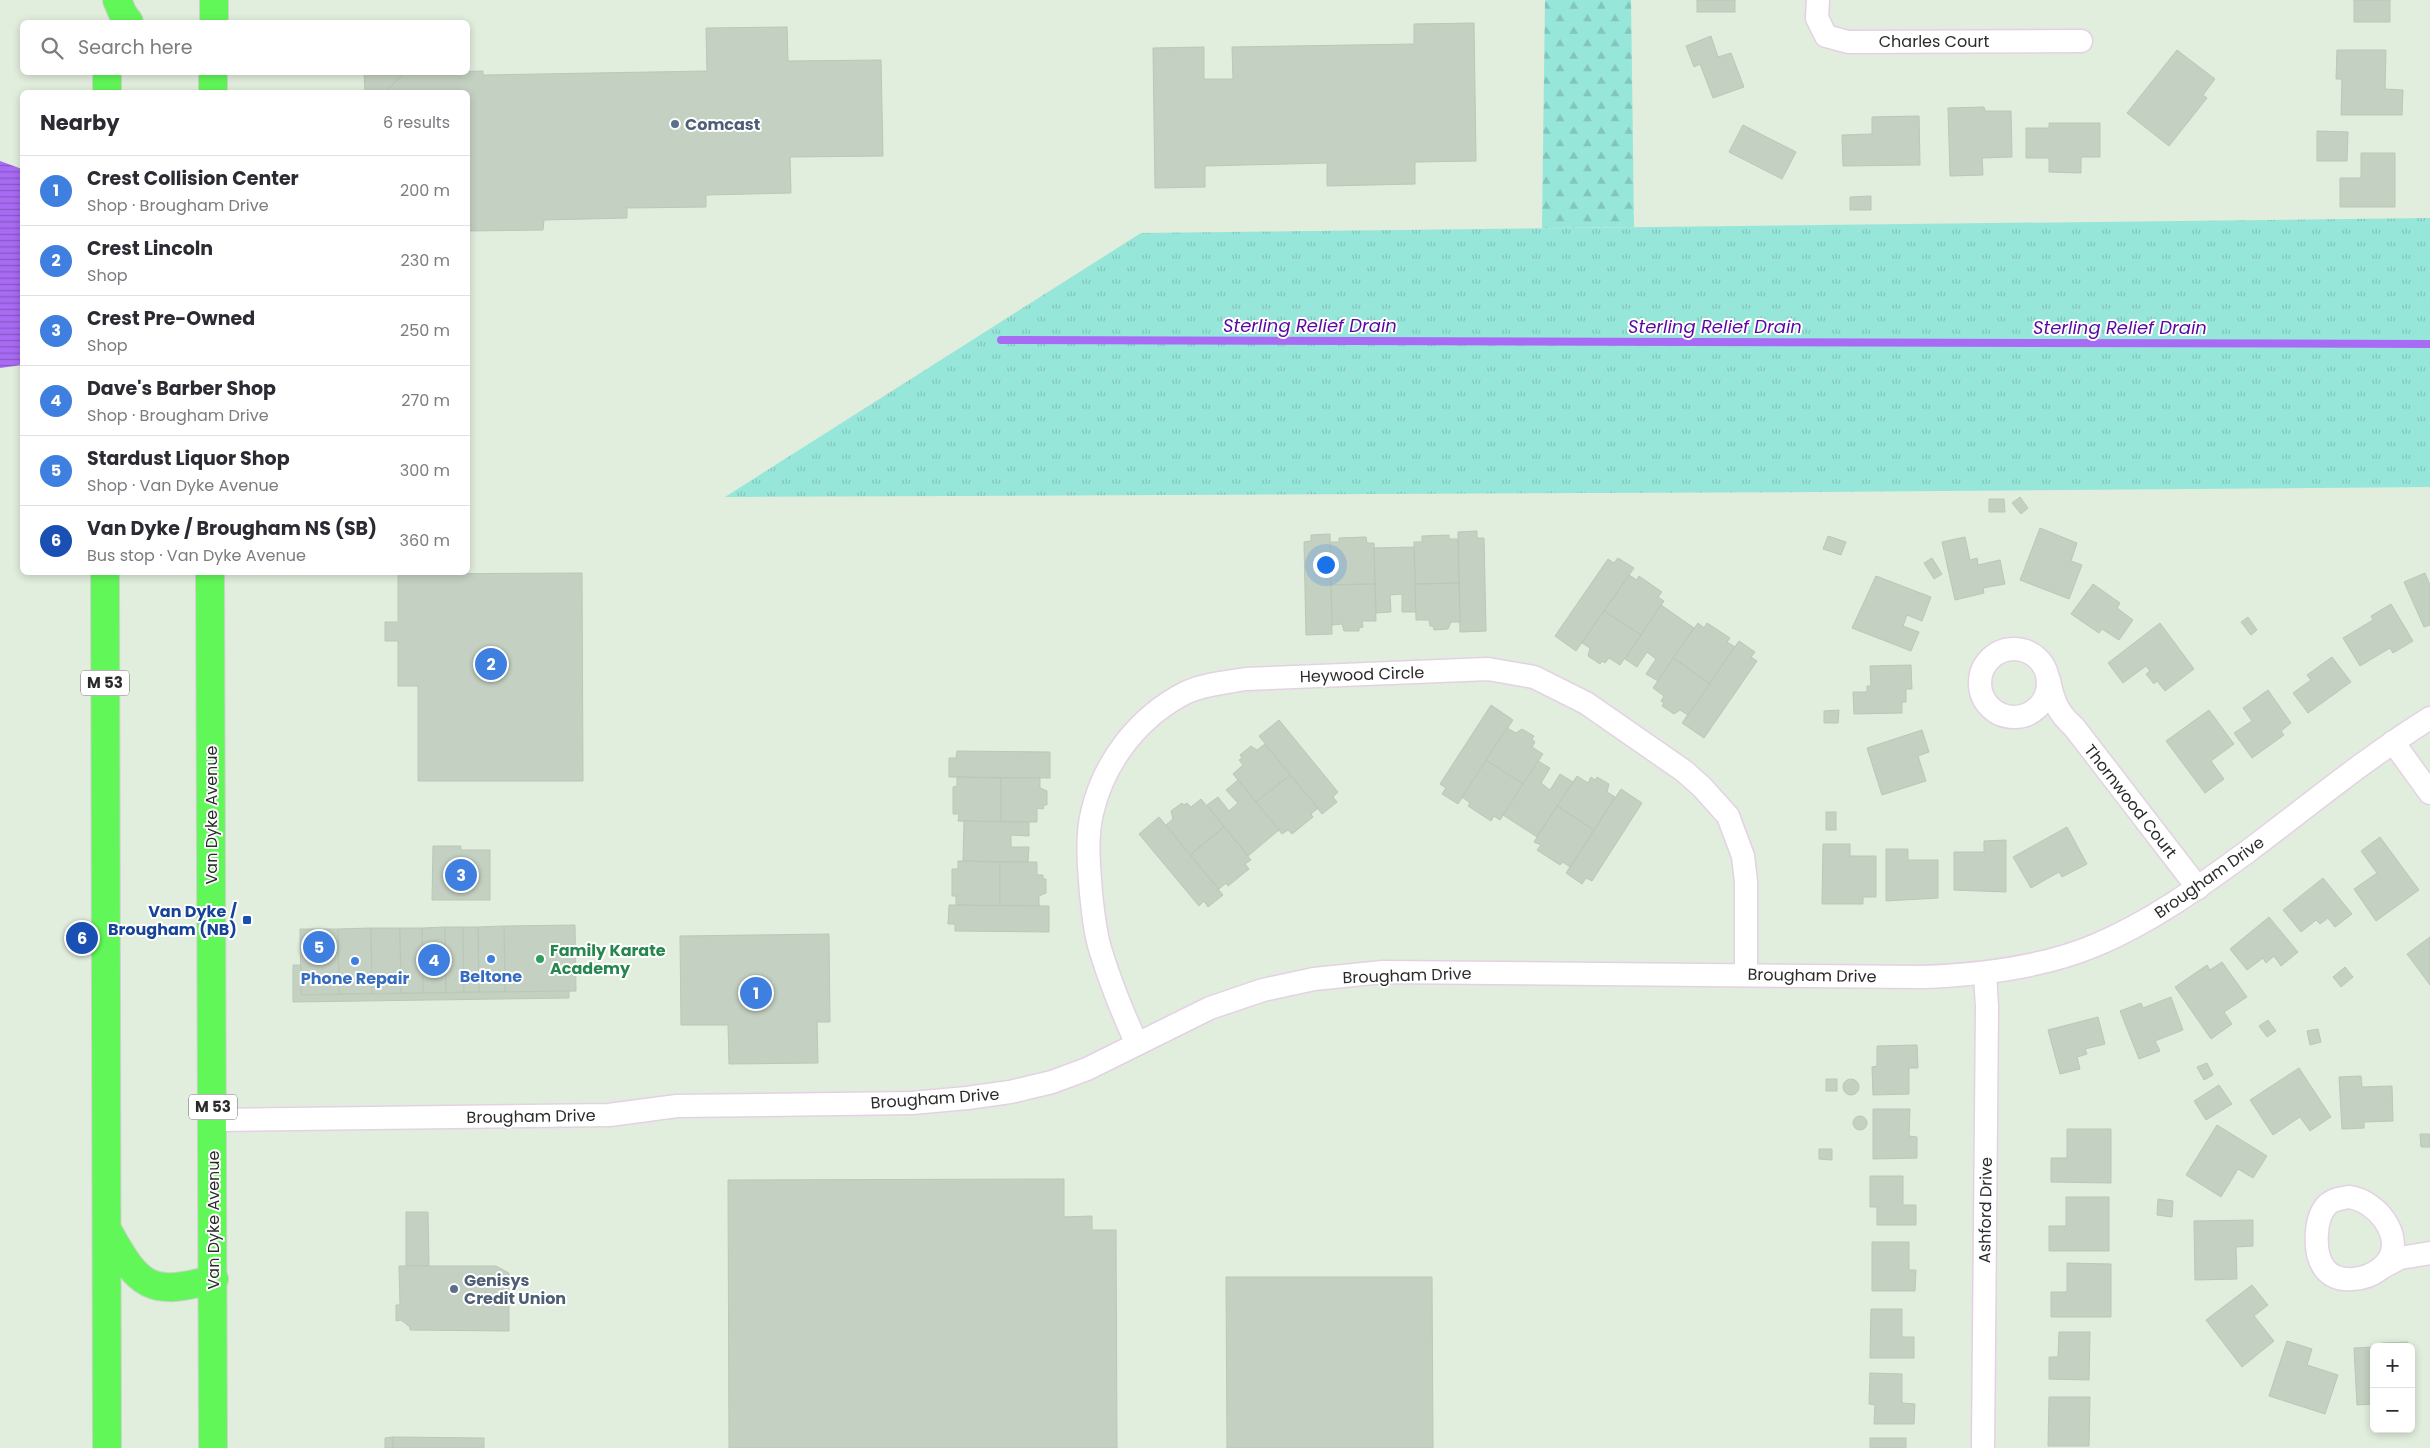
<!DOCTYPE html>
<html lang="en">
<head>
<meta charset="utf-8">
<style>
	body { margin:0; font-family:Poppins,sans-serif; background:#f7f7f7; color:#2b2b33 }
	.controls { position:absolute; right:15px; bottom:15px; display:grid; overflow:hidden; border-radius:8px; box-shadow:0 2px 8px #0003 }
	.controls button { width:45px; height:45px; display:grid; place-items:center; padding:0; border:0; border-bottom:1px solid #e1e1e2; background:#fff; color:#2b2b33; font:25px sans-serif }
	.you { position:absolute; left:1325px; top:564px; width:18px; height:18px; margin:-12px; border:4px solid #fff; border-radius:50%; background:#1a73e8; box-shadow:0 0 0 8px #1a73e833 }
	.badge { display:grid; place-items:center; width:32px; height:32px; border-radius:50%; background:#8a318f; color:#fff; font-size:16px; font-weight:700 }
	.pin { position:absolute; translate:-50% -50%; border:2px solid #fff; box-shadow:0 1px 5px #0006 }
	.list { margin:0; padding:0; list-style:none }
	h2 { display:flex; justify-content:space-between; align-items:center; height:65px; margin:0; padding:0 20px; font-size:21px }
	h2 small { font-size:16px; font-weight:400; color:#7c7c81 }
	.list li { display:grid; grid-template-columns:32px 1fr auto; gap:15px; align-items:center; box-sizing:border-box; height:70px; padding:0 20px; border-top:1px solid #e1e1e2 }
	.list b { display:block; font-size:19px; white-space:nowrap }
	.list p { margin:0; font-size:16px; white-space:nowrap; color:#7c7c81 }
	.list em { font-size:16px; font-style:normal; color:#7c7c81 }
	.icon { flex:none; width:28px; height:28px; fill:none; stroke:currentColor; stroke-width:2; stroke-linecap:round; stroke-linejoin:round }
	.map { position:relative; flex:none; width:2430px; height:1448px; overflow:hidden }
	.search { position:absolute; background:#fff; box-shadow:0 2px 8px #0003; left:20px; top:20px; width:450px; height:55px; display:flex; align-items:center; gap:12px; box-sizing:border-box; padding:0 18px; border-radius:8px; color:#7c7c81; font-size:19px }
	.panel { position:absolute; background:#fff; box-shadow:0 2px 8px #0003; left:20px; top:90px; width:450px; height:485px; border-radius:8px }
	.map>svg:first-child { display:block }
	.grass { fill:url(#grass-tufts) }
	.forest { fill:url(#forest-firs) }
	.water { fill:url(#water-rules) }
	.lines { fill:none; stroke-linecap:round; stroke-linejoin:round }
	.stream { stroke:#a86bf4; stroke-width:8 }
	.building { fill:#c4d0c2; stroke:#b9c9b6 }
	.minor-casing { stroke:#e4d2e4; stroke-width:25 }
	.primary-casing { stroke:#d0d0d0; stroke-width:30 }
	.minor { stroke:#fff; stroke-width:22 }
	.primary { stroke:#61f758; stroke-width:28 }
	.service-dot { fill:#5c6f8a; stroke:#fff; stroke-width:2 }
	.transit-dot { fill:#1a4fb4; stroke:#fff; stroke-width:2 }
	.shop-dot { fill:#3f7fe0; stroke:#fff; stroke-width:2 }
	.leisure-dot { fill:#2e9e5b; stroke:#fff; stroke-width:2 }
	.labels { text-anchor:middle; stroke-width:4; stroke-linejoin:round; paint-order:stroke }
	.shield { fill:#fff; stroke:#6b6b6b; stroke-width:1 }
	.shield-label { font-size:15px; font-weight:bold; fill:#2b2b2b }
	.street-label { font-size:16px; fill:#2b2b2b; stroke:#fff }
	.service-label { font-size:16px; font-weight:bold; fill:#4e5e75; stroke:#fff; text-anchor:start }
	.transit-label { font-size:16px; font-weight:bold; fill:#164399; stroke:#fff; text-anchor:end }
	.leisure-label { font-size:16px; font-weight:bold; fill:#27864d; stroke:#fff; text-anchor:start }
	.shop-label { font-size:16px; font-weight:bold; fill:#366cbe; stroke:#fff }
	.water-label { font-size:18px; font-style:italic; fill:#5908a2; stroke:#fff }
</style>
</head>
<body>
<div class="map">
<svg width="2430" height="1448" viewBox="0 0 2430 1448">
	<defs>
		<pattern id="grass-tufts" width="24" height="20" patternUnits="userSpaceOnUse" patternTransform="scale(1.25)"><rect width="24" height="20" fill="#97e6da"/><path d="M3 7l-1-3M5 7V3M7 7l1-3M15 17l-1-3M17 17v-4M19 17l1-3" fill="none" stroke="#82c5bb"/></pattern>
		<pattern id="forest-firs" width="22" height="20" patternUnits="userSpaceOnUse" patternTransform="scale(1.25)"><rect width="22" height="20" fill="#97e6da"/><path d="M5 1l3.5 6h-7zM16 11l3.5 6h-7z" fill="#82c5bb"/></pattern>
		<pattern id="water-rules" width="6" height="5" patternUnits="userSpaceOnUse" patternTransform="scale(1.25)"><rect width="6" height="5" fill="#a86bf4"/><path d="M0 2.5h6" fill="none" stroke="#8958c6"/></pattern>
	</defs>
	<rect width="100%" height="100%" fill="#e1eddd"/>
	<path class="grass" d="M2430,218V487L1818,492L725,497L1141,233Z"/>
	<path class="forest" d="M1545,0H1631L1634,227L1542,228Z"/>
	<path class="water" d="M0,161L22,169V365L0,368Z"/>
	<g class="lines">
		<path class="stream" d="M1001,340L2430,344"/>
	</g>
	<g class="building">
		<rect x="1697" y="0" width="38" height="12"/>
		<rect x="2354" y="0" width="36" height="22"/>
		<path d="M1474,23L1476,161L1415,162V184L1327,186V163L1205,166V187L1155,188L1153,48L1204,47V79H1233L1232,47L1414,44V24Z"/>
		<path d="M787,27L788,61L881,60L883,156L790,157L791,193L706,195V207L627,208V218L544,220L543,230L468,231V92H385L405,73L483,71V75L707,71L706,28Z"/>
		<path d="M1711,36L1718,57L1731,53L1744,87L1713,98L1700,64L1694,67L1686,46Z"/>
		<path d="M2177,50L2215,79L2203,95L2207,98L2169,146L2127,113Z"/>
		<path d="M2337,50H2386L2385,89L2403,90L2402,115H2341L2342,79H2336Z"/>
		<path d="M364,72H405L385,92H365Z"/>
		<path d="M1984,107L1985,111H2011L2012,157L1982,158L1983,175L1950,176L1948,108Z"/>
		<path d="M1919,116L1920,165L1843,166L1842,135L1872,134V117Z"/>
		<path d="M2049,123H2100V157H2081V173L2049,172V158H2026V128H2049Z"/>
		<path d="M1743,125L1796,152L1782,179L1729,152Z"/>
		<path d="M2317,131L2348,132L2347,161H2317Z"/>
		<path d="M2361,153H2395V207H2340V178H2361Z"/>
		<path d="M1871,196V210H1850V197Z"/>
		<path d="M2020,497L2028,508L2021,514L2012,503Z"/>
		<path d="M1989,499H2004L2005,512H1989Z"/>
		<path d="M2040,528L2077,543L2071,561L2082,565L2069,599L2020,580Z"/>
		<path d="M1477,531V538H1484L1486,631L1460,632L1458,532Z"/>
		<path d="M1330,534L1332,634L1306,635L1304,542L1311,541V535Z"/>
		<path d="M1449,535V539H1458L1459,583L1415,584L1414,542H1422V536Z"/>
		<path d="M1828,536L1846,542L1841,555L1823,549Z"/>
		<path d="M1366,537L1367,543H1374L1375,584L1331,585L1330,542H1339V538Z"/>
		<path d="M1965,537L1970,560L1977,558L1978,565L2000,560L2005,584L1983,588L1984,593L1955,600L1942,542Z"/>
		<path d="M1414,547L1416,612H1402V594L1390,595L1391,612L1376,613L1374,548Z"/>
		<path d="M1618,558L1634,568L1576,651L1555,636L1608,559L1614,563Z"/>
		<path d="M1932,558L1942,574L1934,579L1924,563Z"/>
		<path d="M582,573L583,781H418V686H398V641H385V622H398V574Z"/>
		<path d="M2425,573L2430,585V625L2424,627L2404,582Z"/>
		<path d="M1629,575L1637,580L1639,576L1662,592L1658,597L1664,601L1641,635L1604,611Z"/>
		<path d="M1876,576L1931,597L1922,621L1907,615L1903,626L1919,632L1911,651L1852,628Z"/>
		<path d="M1459,583L1460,622H1451L1448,629L1434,630L1433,626H1430L1429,620H1416L1415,584Z"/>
		<path d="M1375,584L1376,621H1362L1363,627L1359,628V631H1344L1342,624L1332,625L1331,585Z"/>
		<path d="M2093,584L2120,603L2117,608L2133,620L2119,640L2102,629L2099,633L2071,614Z"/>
		<path d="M2391,604L2413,641L2393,653L2390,648L2360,666L2343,638L2373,620L2371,616Z"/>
		<path d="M1661,605L1694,628L1658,681L1646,674L1656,659L1647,652L1637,667L1625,659Z"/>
		<path d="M1604,611L1641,635L1620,665L1609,658L1605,663L1602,661L1600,664L1588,656L1590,648L1582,643Z"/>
		<path d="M2248,617L2257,630L2251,635L2241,622Z"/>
		<path d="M1698,623L1704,628L1707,623L1730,638L1727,642L1735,647L1710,684L1673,658Z"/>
		<path d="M2160,623L2194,669L2165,691L2157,681L2154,684L2146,674L2150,671L2146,666L2123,683L2108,663Z"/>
		<path d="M1739,641L1755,652L1751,657L1757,661L1704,738L1682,723Z"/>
		<path d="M2332,657L2351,682L2308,713L2293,693L2311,680L2307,675Z"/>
		<path d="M1673,658L1710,684L1688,715L1680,710L1674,714L1662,706L1664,703L1661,701L1664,696L1653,688Z"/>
		<path d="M1911,665L1912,689H1906V702H1902V713L1854,714L1853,692H1867V686H1871L1870,666Z"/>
		<path d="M2268,690L2291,723L2281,731L2284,735L2252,758L2234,733L2252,721L2243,708Z"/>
		<path d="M1491,705L1513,720L1458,804L1442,794L1446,788L1440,784Z"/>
		<path d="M1839,710L1838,723H1824V711Z"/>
		<path d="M2209,710L2234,744L2211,761L2224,779L2205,793L2166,741Z"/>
		<path d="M1279,720L1338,792L1333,797L1337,802L1322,814L1259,736Z"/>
		<path d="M1507,728L1516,733L1522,729L1534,736L1532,739L1535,742L1532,747L1543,754L1523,784L1486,760Z"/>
		<path d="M1922,730L1929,752L1918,756L1926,781L1882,795L1867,748Z"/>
		<path d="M1265,744L1290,775L1256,802L1233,774L1243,765L1239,760L1242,758L1240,755L1251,746L1257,750Z"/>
		<path d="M957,751L1050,752V778L949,777V758H956Z"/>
		<path d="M1486,760L1523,784L1500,820L1494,816L1491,821L1468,806L1470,803L1462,797Z"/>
		<path d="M1538,761L1550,768L1541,783L1550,790L1560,774L1573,782L1537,837L1503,815Z"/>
		<path d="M1290,775L1318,808L1311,814L1313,817L1292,834L1288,830L1282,834L1256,802Z"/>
		<path d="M1577,776L1588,783L1591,777L1595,780L1597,777L1609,784L1607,792L1615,797L1594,830L1557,806Z"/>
		<path d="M957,777L1001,778V822L958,821L959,814H953V787L957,786Z"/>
		<path d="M1001,778H1040V788L1047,791V805H1044L1043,809L1037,808V822H1001Z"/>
		<path d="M1238,780L1279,830L1248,856L1207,805L1218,797L1229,811L1238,803L1226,790Z"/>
		<path d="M1621,789L1642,803L1592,881L1586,878L1582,884L1566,873Z"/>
		<path d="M1201,799L1224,827L1190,855L1166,825L1173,819L1171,811L1182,803L1184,805L1187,803L1191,807Z"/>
		<path d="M1557,806L1594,830L1570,867L1563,862L1560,865L1537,850L1541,845L1534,842Z"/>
		<rect x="1826" y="812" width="10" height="18"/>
		<path d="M1159,817L1223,895L1208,907L1204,901L1199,906L1139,834Z"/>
		<path d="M964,821L1029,822V836L1011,835V847H1029L1028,862L963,861Z"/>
		<path d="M1224,827L1251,860L1245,864L1249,869L1228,886L1226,883L1219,889L1190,855Z"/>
		<path d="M2067,827L2087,864L2062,877L2059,872L2031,888L2013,857Z"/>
		<path d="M2380,837L2419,890L2376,921L2354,889L2377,873L2361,851Z"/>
		<path d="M2006,840V892L1954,890V852H1984V841Z"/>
		<path d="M1823,844H1850V856H1876V897H1863V904H1822Z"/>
		<path d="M433,846H461V850H490V900H432Z"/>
		<path d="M1886,849H1908V860H1938V898L1886,901Z"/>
		<path d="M958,861L1000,862V906L956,905V896H952V869H958Z"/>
		<path d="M1000,862H1037V875H1043V879H1046V893L1039,896V906H1000Z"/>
		<path d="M2323,878L2352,914L2335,927L2328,918L2320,924L2316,920L2301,932L2283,910Z"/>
		<path d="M949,905L1049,906V932L955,931V924H948Z"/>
		<path d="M2269,917L2298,952L2281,966L2274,956L2266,963L2263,958L2247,970L2230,949Z"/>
		<path d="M575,925L576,991L505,992L504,926Z"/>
		<path d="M504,926L505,992H479L478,927Z"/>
		<path d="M445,927L446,993H423L422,928Z"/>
		<path d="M445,927H463L464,992L446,993Z"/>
		<path d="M463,927H478L479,992H464Z"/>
		<path d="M371,928L372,994H339L338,929Z"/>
		<path d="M371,928H400L401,993L372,994Z"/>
		<path d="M400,928H422L423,993H401Z"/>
		<path d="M300,929H338L339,994L301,995Z"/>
		<path d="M829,934L830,1022H817L818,1063L729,1064L728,1025H681L680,936Z"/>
		<path d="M2430,937V985L2407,954Z"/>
		<path d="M2222,962L2247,997L2224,1012L2232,1024L2211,1039L2175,987L2207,965L2210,970Z"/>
		<path d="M293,965H301V995L569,991V998L293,1002Z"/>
		<path d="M2345,967L2353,977L2341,987L2333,977Z"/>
		<path d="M2171,997L2183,1030L2155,1041L2160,1051L2139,1059L2120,1011L2141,1003L2143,1008Z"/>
		<path d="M2098,1017L2105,1044L2085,1049L2087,1054L2077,1057L2080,1069L2060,1074L2048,1030Z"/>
		<path d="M2268,1020L2276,1031L2267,1037L2259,1026Z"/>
		<path d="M2318,1029L2321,1042L2310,1045L2307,1031Z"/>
		<path d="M1917,1045L1918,1068H1909V1094L1873,1095L1872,1067L1877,1066V1046Z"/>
		<path d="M2207,1063L2213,1075L2204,1080L2197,1067Z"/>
		<path d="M2299,1068L2331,1117L2310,1131L2300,1117L2273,1135L2250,1100Z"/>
		<path d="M2361,1076L2362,1087L2392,1086L2393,1121L2364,1122V1128L2342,1129L2339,1077Z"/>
		<rect x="1826" y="1079" width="11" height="12"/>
		<circle cx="1851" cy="1087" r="8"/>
		<path d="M2219,1085L2232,1104L2206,1120L2194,1101Z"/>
		<path d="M1873,1109H1910L1909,1136L1917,1137V1158L1873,1159Z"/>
		<circle cx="1860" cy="1123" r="7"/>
		<path d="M2217,1125L2267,1156L2253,1178L2238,1169L2221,1197L2186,1175Z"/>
		<path d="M2067,1129H2111V1183L2051,1182V1158H2067Z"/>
		<path d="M2420,1134H2430V1147H2421Z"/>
		<path d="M1819,1149H1832V1160L1819,1159Z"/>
		<path d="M1870,1176H1903V1205H1916V1225H1877V1207H1870Z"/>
		<path d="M1064,1179V1217L1092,1216V1230H1116L1117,1448H729L728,1180Z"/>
		<path d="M2066,1197H2109V1251H2049V1226H2066Z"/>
		<path d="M2158,1199L2173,1201L2172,1217L2157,1215Z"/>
		<path d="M406,1212H428L429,1266H406Z"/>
		<path d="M2253,1220V1246L2236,1247L2237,1279L2195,1280L2194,1221Z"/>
		<path d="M1872,1242H1909V1270H1916L1915,1291H1872Z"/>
		<path d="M2067,1263L2111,1264V1317H2051V1292H2067Z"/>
		<path d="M399,1266H496L509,1273V1331L410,1330V1327L401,1320L396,1321V1305H400Z"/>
		<path d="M1226,1277H1432L1433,1448H1227Z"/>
		<path d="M2252,1285L2268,1305L2254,1316L2274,1341L2242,1367L2206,1320Z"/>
		<path d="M1871,1309H1902V1337H1914V1358H1870Z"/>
		<path d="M2059,1332H2090L2089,1380L2049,1379V1357H2058Z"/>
		<path d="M2287,1341L2312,1349L2307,1365L2338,1375L2325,1414L2269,1396Z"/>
		<path d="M2408,1342V1347H2382V1343Z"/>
		<path d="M2374,1347V1404L2357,1405L2354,1348Z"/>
		<path d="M1870,1373L1902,1374V1403L1915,1404L1914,1424H1874L1875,1405L1869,1404Z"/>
		<path d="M2049,1397H2090L2089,1446H2048Z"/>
		<path d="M393,1437L484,1438V1448H393Z"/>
		<path d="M393,1437V1448H385V1438Z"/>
		<rect x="1870" y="1438" width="36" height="10"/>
	</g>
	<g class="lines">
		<g class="minor-casing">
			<g id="minor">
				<path d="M1818,0L1817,18L1826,36L1848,42L2081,41"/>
				<circle cx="2014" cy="683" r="34"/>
				<path d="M2049,680C2053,701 2058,713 2074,727L2198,888"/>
				<path d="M2393,742L2430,793"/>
				<path d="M1137,1044C1123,1014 1111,984 1101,952C1095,933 1093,913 1091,893C1089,867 1086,838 1092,813C1104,761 1139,716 1187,692C1205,684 1227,682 1246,679L1488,669L1534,677L1586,703L1684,771L1702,787L1728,816L1743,856L1746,882V974"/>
				<path d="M213,1120L609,1115L677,1106L912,1103L967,1098L1010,1092L1052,1082L1087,1069L1210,1008L1263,990L1314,979L1383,972L1921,977C1979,975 2042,968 2096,945C2151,922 2199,887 2247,852C2307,807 2366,758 2430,718"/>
				<path d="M2349,1197C2380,1201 2411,1245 2380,1269C2366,1280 2338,1285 2325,1269C2313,1254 2314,1217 2328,1204C2334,1199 2342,1198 2349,1197Z"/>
				<path d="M2383,1267L2400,1258L2430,1253"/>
				<path d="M1983,1448L1987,1007L1985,973"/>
			</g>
		</g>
		<g class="primary-casing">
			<g id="primary">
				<path d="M117,0L123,14L129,22"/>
				<path d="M214,22V0"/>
				<path d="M107,92V72"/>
				<path d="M213,92V72"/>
				<path d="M105,572L107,1448"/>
				<path d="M210,572L213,1448"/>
				<path d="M108,1231C139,1287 150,1297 214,1279"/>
			</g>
		</g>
		<use href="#minor" class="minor"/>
		<use href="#primary" class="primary"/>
	</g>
	<g class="service-dot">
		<circle cx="675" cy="124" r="5"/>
		<circle cx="454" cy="1289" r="5"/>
	</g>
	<rect class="transit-dot" x="242" y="915" width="10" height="10" rx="2.5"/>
	<g class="shop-dot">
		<circle cx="491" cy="959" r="5"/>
		<circle cx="355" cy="961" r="5"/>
	</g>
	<circle class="leisure-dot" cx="540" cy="959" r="5"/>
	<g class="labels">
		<g class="shield">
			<rect x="81" y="670.5" width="48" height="25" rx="4"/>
			<rect x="189" y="1094.5" width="48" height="25" rx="4"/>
		</g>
		<g class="shield-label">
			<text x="105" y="688">M 53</text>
			<text x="213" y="1112">M 53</text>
		</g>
		<g class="street-label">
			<text x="1934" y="47">Charles Court</text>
			<text transform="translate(1362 674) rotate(-2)" y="6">Heywood Circle</text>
			<text transform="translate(2131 801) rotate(52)" y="6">Thornwood Court</text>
			<text transform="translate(211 815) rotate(-90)" y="6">Van Dyke Avenue</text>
			<text transform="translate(2209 877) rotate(-35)" y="6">Brougham Drive</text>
			<text transform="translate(1407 975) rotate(-2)" y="6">Brougham Drive</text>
			<text transform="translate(1812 975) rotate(1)" y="6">Brougham Drive</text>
			<text transform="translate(935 1098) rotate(-4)" y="6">Brougham Drive</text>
			<text transform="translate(531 1116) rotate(-1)" y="6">Brougham Drive</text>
			<text transform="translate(1985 1210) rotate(-89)" y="6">Ashford Drive</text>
			<text transform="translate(213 1220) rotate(-90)" y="6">Van Dyke Avenue</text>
		</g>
		<g class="service-label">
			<text x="685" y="130">Comcast</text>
			<text x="464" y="1286">Genisys<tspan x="464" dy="18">Credit Union</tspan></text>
		</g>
		<g class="transit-label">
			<text x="237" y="917">Van Dyke /<tspan x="237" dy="18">Brougham (NB)</tspan></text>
		</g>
		<g class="leisure-label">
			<text x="550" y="956">Family Karate<tspan x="550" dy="18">Academy</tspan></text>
		</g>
		<g class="shop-label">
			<text x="491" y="982">Beltone</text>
			<text x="355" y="984">Phone Repair</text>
		</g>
		<g class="water-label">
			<text x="1310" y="332">Sterling Relief Drain</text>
			<text x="1715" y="333">Sterling Relief Drain</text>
			<text x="2120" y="334">Sterling Relief Drain</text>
		</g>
	</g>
</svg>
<div class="controls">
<button>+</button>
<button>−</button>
</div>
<div class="you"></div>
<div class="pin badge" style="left:756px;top:993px;background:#3f7fe0">1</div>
<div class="pin badge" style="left:491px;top:664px;background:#3f7fe0">2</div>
<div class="pin badge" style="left:461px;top:875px;background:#3f7fe0">3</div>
<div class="pin badge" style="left:434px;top:960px;background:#3f7fe0">4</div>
<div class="pin badge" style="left:319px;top:947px;background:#3f7fe0">5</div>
<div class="pin badge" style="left:82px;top:938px;background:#1a4fb4">6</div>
<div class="search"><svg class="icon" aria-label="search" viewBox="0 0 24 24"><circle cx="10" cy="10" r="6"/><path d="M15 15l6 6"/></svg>Search here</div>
<section class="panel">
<h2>Nearby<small>6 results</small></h2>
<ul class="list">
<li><span class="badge" style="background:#3f7fe0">1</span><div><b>Crest Collision Center</b><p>Shop · Brougham Drive</p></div><em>200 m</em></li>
<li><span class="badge" style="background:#3f7fe0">2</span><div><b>Crest Lincoln</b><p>Shop</p></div><em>230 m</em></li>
<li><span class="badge" style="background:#3f7fe0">3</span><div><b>Crest Pre-Owned</b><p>Shop</p></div><em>250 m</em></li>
<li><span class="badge" style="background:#3f7fe0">4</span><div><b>Dave's Barber Shop</b><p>Shop · Brougham Drive</p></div><em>270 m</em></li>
<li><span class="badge" style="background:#3f7fe0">5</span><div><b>Stardust Liquor Shop</b><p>Shop · Van Dyke Avenue</p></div><em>300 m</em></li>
<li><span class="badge" style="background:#1a4fb4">6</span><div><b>Van Dyke / Brougham NS (SB)</b><p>Bus stop · Van Dyke Avenue</p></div><em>360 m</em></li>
</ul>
</section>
</div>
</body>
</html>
